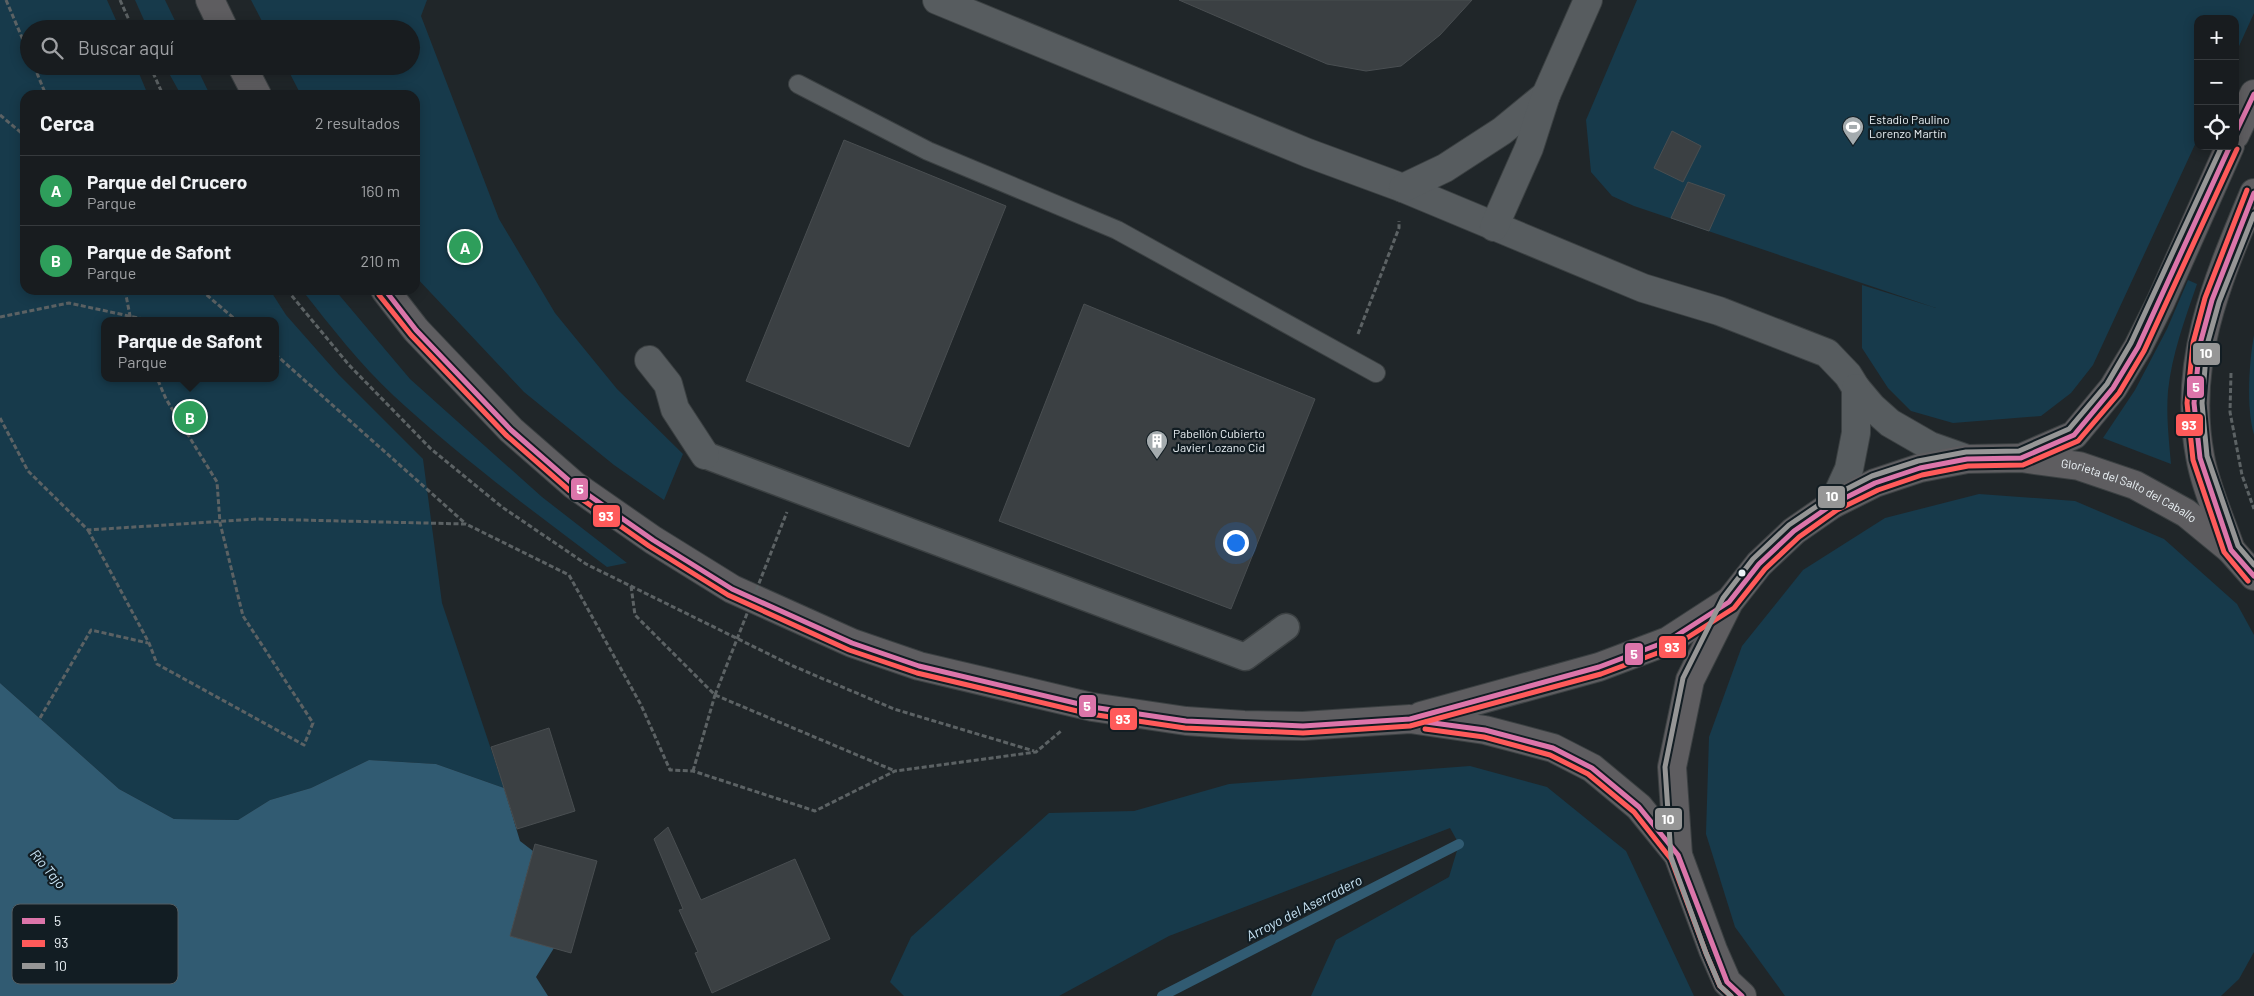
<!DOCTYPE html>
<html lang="es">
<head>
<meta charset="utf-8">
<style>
	body { margin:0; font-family:Barlow,sans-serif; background:#25292c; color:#f1f3f6 }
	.controls { position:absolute; right:15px; top:15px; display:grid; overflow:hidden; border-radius:10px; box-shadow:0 2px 12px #0003 }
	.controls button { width:45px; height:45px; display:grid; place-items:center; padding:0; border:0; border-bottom:1px solid #363a3d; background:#181c1f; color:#f1f3f6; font:25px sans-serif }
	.you { position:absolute; left:1235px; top:542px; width:18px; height:18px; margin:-12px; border:4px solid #fff; border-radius:50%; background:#1a73e8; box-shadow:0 0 0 8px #1a73e833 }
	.badge { display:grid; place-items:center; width:32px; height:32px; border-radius:50%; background:#1a73e8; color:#fff; font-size:16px; font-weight:700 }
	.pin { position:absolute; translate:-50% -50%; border:2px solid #fff; box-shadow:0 1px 5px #0006 }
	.popup { position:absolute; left:101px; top:317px; width:178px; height:65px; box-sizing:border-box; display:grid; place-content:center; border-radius:10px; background:#181c1f; filter:drop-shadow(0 1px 4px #0005); font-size:16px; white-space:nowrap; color:#9fa1a4 }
	.popup b { font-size:19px; color:#f1f3f6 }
	.popup::after { content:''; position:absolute; left:50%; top:100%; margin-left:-10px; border:10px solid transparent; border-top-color:#181c1f }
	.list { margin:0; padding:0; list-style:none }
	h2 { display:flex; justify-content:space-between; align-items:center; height:65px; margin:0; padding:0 20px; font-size:21px }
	h2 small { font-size:16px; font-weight:400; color:#9fa1a4 }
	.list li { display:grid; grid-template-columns:32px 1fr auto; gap:15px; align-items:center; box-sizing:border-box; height:70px; padding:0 20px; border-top:1px solid #363a3d }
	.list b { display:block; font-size:19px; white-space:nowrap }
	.list p { margin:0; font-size:16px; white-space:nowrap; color:#9fa1a4 }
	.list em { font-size:16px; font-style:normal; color:#9fa1a4 }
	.icon { flex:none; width:28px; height:28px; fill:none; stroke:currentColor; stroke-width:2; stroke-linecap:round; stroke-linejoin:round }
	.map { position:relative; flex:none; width:2254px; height:996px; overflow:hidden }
	.search { position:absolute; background:#181c1f; box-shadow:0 2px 12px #0003; left:20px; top:20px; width:400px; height:55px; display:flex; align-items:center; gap:12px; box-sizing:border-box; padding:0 18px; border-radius:28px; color:#9fa1a4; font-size:19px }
	.panel { position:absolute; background:#181c1f; box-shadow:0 2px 12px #0003; left:20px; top:90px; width:400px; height:205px; border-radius:15px }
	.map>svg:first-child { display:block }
	.green { fill:#173a4b; fill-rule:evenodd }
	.water { fill:#315b72 }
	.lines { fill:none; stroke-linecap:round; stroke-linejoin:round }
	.stream { stroke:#315b72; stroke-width:10 }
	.building { fill:#3b4043; stroke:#494e51 }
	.service-casing { stroke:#3b4042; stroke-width:20 }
	.pedestrian-casing { stroke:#3b4042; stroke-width:29 }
	.minor-casing { stroke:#3b4042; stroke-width:30 }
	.primary-casing { stroke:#3b4042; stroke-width:30 }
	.path { stroke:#5c6264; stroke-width:3; stroke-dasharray:5 2.5; stroke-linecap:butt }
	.service { stroke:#575c5f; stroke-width:18 }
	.pedestrian { stroke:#575c5f; stroke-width:26 }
	.minor { stroke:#575c5f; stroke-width:28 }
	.primary { stroke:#5e5d60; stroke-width:28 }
	.path-bridge { stroke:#5c6264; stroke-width:3; stroke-dasharray:5 2.5; stroke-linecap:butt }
	.bus-1-casing { stroke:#121d23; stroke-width:9 }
	.bus-2-casing { stroke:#121d23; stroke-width:9 }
	.bus-3-casing { stroke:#121d23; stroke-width:9 }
	.bus-1 { stroke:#dc75aa; stroke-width:5 }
	.bus-2 { stroke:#ff5a5a; stroke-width:5 }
	.bus-3 { stroke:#969696; stroke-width:5 }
	.bus-dot { fill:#ebf2f6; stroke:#121d23; stroke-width:2 }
	.labels { text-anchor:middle; stroke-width:4.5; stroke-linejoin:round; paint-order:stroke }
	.poi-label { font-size:12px; fill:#ebf2f6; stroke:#121d23; text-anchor:start }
	.street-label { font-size:12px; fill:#ebf2f6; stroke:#121d23 }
	.water-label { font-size:14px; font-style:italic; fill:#cae6f7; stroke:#121d23 }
	.key { fill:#121d23; stroke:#535d62; stroke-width:1 }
	.key-label { font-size:14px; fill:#ebf2f6 }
	.line-badge { stroke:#121d23; stroke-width:2 }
	.badge-label { font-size:14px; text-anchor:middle; font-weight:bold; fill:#fff }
</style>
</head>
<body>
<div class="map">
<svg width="2254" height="996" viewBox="0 0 2254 996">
	<rect width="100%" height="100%" fill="#202629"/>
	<g class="green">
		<path d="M0,0H107L120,29H29V66H136L148,95H25V290H270L286,315L339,375L423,459L442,603L504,788L436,764L369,760L311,788L270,800L238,820L174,819L119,789L0,683ZM105,321H275V378H105Z"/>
		<path d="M135,0H165L179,29H148Z"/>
		<path d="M251,0H427L421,16L499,219L555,313L617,389L683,454L664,500L614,465L524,392L415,276V95H301L286,66H411V29H266Z"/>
		<path d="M1637,0H2254V13L2235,55V19H2198V138L2093,365L2071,393L2041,416L1953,423L1911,411L1888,388L1862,348V285L1936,308L1634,206L1612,196L1591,172L1586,120Z"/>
		<path d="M165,66H196L210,95H181Z"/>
		<path d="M2188,280L2197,284C2185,319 2172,354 2168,391C2166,416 2169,440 2171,464L2103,438L2135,390L2167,329Z"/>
		<path d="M302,290H335L410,379L542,497L627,563L607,567C534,512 461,458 394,396C360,364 331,327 302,290Z"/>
		<path d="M2254,335V435C2246,407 2249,363 2254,335Z"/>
		<path d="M1979,494L2075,501L2164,539L2237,604L2254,635V952L2239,979L2221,996H1785L1735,927L1706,834L1709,737L1742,646L1803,570L1885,518Z"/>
		<path d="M1470,766L1547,787L1626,851L1694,996H1311L1336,940L1449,877L1459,844L1450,828L1169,936L1059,996H904L890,982L911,937L1049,813L1134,811L1229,784Z"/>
	</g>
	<path class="water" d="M0,683L119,789L174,819L238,820L270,800L311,788L369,760L436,764L504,788L520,841L533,851L510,936L554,948L536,977L548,996H0Z"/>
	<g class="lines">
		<path class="stream" d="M1162,996L1459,844"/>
	</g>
	<g class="building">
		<path d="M1179,0H1472L1440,35L1401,66L1366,71L1327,64Z"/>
		<path d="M1672,131L1701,146L1683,182L1654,168Z"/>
		<path d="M844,140L1006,206L909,447L746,381Z"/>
		<path d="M1688,182L1725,195L1709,231L1671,218Z"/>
		<path d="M1084,304L1315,399L1231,609L999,521Z"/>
		<path d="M549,728L575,811L517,829L491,747Z"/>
		<path d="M668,827L701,900L795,859L830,939L712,993L695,953L698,952L679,910L683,909L654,839Z"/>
		<path d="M535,844L597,861L571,953L510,936Z"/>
	</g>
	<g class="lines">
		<g class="service-casing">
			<path id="service" d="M798,84L928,151L1117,230L1376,373"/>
		</g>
		<g class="pedestrian-casing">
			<path id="pedestrian" d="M705,455L1245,657L1286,627"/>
		</g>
		<g class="minor-casing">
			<g id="minor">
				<path d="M937,0L1308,153L1403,188L1643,288L1719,311L1827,353L1848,375L1856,388L1872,407L1890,423L1930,446L1967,459"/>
				<path d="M1403,188L1445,168L1502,131L1546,95"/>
				<path d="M1494,227L1529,148L1546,95L1588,0"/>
				<path d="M649,360L668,384L675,409L705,455"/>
				<path d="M1833,504L1849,469L1856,433V388"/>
			</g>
		</g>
		<g class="primary-casing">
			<g id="primary">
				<path d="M210,0L224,29"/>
				<path d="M242,66L257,95"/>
				<path d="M2235,135L2254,94"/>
				<path d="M385,290L416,330L511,430L574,485L653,540L732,589L852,643L919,666L1092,707L1186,721L1244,725L1303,726L1410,719L1485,730L1553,748L1592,768L1639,807L1678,855"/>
				<path d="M2021,458L2074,435L2113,388L2138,347L2160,303L2230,146"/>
				<path d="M2231,550C2221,521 2205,486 2200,456C2182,361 2218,279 2254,193"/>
				<path d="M1421,716L1599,667L1668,641L1728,602"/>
				<path id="s1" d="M1742,996L1727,982L1713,950L1678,855L1672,767L1690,680L1729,602L1759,564L1794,531L1833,504L1875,483L1920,468L1967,459L2021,458L2079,466L2135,485L2186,513L2231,550L2254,576"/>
			</g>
		</g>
		<g class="path">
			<path d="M6,0L29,54"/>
			<path d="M120,0L133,29"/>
			<path d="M34,66L46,95"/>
			<path d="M150,66L163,95"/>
			<path d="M0,115L25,136"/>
			<path d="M125,290L131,321"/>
			<path d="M201,290L237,321"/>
			<path d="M287,290L349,365L431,449L502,507L586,564L793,666L894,709L1034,751"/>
			<path d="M0,317L69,303L152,321"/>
			<path d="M1358,334L1399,228V221"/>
			<path d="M275,354L466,524"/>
			<path d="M2231,373L2230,412L2242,475L2254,509"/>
			<path d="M0,418L28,471L88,530L257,519L466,524L569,575L641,705L670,770L693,771L815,811L895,771L1036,752L1061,731"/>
			<path d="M88,530L149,643L157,664L304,745L313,723L243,616L220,523L217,482L166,399L157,378"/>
			<path d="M631,586L635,615L715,695L895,771"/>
			<path d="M40,718L91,630L148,643"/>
			<path d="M693,771L715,695"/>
		</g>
		<use href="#service" class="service"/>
		<use href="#pedestrian" class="pedestrian"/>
		<use href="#minor" class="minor"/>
		<use href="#primary" class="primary"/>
		<path class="path-bridge" d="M715,695L787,512"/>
		<g class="bus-1-casing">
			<g id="bus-1">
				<path d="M2235,134L2254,94"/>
				<path d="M2254,193L2212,300L2200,344L2194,403L2200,458L2231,550L2254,576"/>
				<path d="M385,290L416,330L511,430L574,485L653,540L732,589L852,643L919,666L1092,707L1186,721L1303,726L1410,719L1599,667L1668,641L1729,602L1759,564L1794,531L1833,504L1875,483L1920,468L1967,459L2021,458L2074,435L2113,388L2138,347L2230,146"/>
				<path d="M1426,722L1485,730L1553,748L1592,768L1639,807L1678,855L1727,982L1742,996"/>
			</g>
		</g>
		<g class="bus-2-casing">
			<g id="bus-2">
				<path d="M2247,190L2205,298L2193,343L2187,403L2193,460L2224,552L2248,581"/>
				<path d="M379,295L411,335L506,435L570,491L649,546L728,595L849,650L917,673L1090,714L1185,728L1303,733L1410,726L1601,674L1671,648L1734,608L1765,569L1799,537L1837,510L1878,490L1922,475L1968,466L2023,465L2078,441L2119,393L2144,351L2237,149"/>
				<path d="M1425,729L1484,737L1550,755L1588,774L1634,812L1671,859L1706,953L1720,986L1731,996"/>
			</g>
		</g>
		<g class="bus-3-casing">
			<g id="bus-3">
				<path d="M2254,214L2219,302L2207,345L2202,403L2207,456L2238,546L2254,565"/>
				<path d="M1731,996L1720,986L1706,953L1671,857L1665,767L1683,678L1723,598L1753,559L1789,525L1829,498L1872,476L1918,461L1966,452L2019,451L2069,429L2107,384L2131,343L2222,146"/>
			</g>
		</g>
		<use href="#bus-1" class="bus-1"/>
		<use href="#bus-2" class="bus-2"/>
		<use href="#bus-3" class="bus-3"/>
	</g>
	<defs>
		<g id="stadium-pin" transform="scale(1.125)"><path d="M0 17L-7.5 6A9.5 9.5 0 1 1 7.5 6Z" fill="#a4abae" stroke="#121d23"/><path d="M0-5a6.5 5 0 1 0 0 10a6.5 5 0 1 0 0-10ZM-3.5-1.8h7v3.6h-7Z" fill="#fff"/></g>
		<g id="building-pin" transform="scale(1.125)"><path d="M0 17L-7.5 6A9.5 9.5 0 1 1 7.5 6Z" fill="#a4abae" stroke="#121d23"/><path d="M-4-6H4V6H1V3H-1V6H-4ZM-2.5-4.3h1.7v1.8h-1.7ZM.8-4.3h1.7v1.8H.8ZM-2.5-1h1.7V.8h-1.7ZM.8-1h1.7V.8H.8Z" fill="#fff"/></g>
	</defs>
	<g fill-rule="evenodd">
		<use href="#stadium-pin" x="1853" y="127"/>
		<use href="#building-pin" x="1157" y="441"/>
	</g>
	<circle class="bus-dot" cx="1742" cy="573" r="4.5"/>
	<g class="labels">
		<g class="poi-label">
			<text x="1869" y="124">Estadio Paulino<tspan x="1869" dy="14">Lorenzo Martín</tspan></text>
			<text x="1173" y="438">Pabellón Cubierto<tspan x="1173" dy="14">Javier Lozano Cid</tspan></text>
		</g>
		<g class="street-label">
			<text dy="4" stroke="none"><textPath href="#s1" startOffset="875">Glorieta del Salto del Caballo</textPath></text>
		</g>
		<g class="water-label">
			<text transform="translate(48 869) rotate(50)" y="5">Río Tajo</text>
			<text transform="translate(1304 908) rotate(-27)" y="5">Arroyo del Aserradero</text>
		</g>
	</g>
	<rect x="12" y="904" width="166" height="80" rx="8" class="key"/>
	<rect x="22" y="918" width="23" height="6" fill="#dc75aa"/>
	<rect x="22" y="940" width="23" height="7" fill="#ff5a5a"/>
	<rect x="22" y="963" width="23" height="6" fill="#969696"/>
	<g class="key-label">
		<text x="54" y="926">5</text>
		<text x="54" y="948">93</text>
		<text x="54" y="971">10</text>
	</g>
	<g class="line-badge">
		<rect x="2192" y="342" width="29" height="24" rx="5" fill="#969696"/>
		<rect x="2186" y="375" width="19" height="24" rx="5" fill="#dc75aa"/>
		<rect x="2175" y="413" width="29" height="24" rx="5" fill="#ff5a5a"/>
		<rect x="570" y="477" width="19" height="24" rx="5" fill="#dc75aa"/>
		<rect x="1817" y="485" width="29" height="24" rx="5" fill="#969696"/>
		<rect x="592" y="504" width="29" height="24" rx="5" fill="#ff5a5a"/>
		<rect x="1658" y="635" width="29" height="24" rx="5" fill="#ff5a5a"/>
		<rect x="1624" y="642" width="20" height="24" rx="5" fill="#dc75aa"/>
		<rect x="1078" y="694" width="19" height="24" rx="5" fill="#dc75aa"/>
		<rect x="1109" y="707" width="29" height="24" rx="5" fill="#ff5a5a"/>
		<rect x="1654" y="807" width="29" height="24" rx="5" fill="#969696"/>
	</g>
	<g class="badge-label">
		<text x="2206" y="358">10</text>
		<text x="2196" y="392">5</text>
		<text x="2189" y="430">93</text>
		<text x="580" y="494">5</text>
		<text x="1832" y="501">10</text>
		<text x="606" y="521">93</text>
		<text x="1672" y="652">93</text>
		<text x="1634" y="659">5</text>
		<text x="1087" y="711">5</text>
		<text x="1123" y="724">93</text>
		<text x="1668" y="824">10</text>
	</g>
</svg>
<div class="controls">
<button>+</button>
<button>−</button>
<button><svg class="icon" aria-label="locate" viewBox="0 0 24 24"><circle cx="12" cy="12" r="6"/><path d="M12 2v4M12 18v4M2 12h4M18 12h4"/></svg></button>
</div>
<div class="you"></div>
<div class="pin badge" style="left:465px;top:247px;background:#2e9e5b">A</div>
<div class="pin badge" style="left:190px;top:417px;background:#2e9e5b">B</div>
<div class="popup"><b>Parque de Safont</b>Parque</div>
<div class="search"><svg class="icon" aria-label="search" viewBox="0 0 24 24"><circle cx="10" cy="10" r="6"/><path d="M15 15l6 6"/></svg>Buscar aquí</div>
<section class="panel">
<h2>Cerca<small>2 resultados</small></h2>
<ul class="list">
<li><span class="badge" style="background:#2e9e5b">A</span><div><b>Parque del Crucero</b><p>Parque</p></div><em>160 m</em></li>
<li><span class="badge" style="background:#2e9e5b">B</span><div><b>Parque de Safont</b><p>Parque</p></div><em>210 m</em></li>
</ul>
</section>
</div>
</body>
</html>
